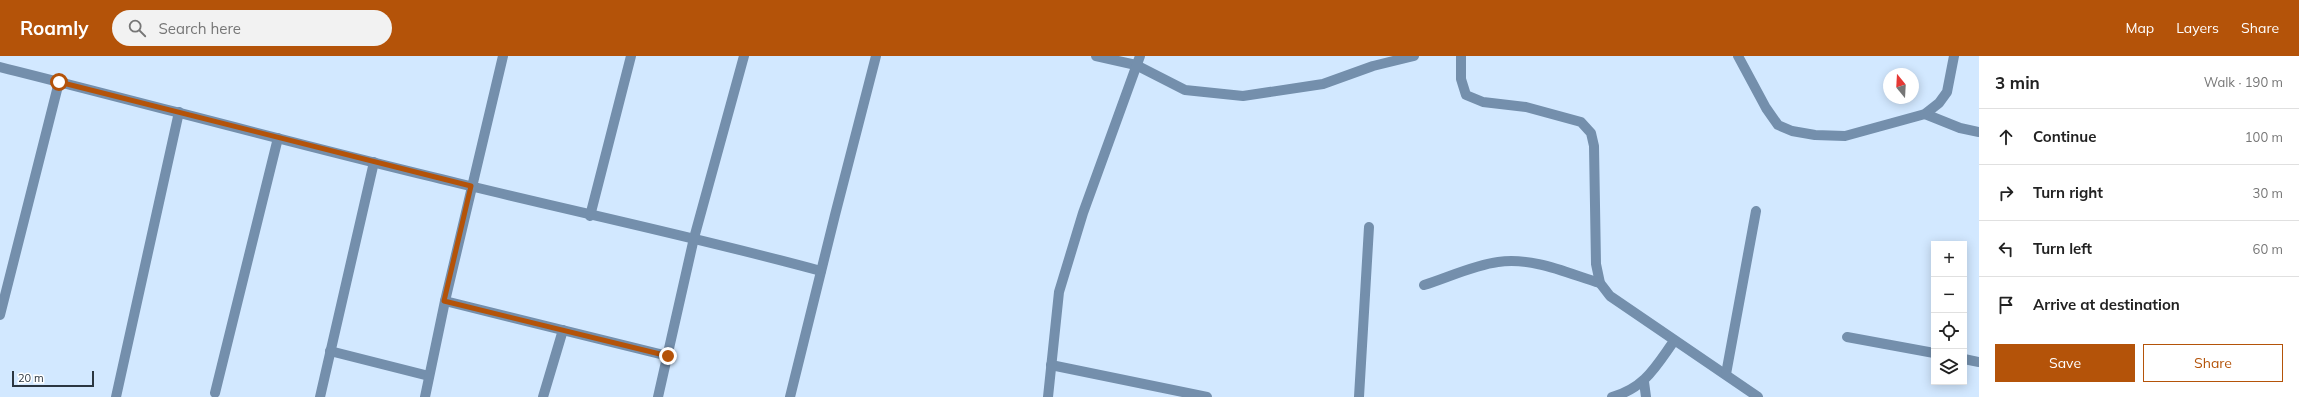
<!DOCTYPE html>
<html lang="en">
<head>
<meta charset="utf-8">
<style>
	body { margin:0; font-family:Mulish,sans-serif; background:#f2f2f2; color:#222 }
	.controls { position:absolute; right:12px; bottom:12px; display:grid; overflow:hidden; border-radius:0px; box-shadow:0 2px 10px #0003 }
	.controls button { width:36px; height:36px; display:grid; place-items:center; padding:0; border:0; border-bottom:1px solid #e0e0e0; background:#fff; color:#222; font:20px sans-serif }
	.compass { position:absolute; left:1883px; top:12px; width:36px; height:36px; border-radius:50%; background:#fff; box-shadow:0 2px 10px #0003; rotate:342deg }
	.scale { position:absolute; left:12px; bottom:10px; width:82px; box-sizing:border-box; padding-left:4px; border:2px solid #2b3641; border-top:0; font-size:11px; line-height:14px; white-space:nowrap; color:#2b3641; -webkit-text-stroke:3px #fff; paint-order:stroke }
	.stop { position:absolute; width:12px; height:12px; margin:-9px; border:3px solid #b45309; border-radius:50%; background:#fff }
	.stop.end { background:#b45309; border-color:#fff; box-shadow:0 1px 4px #0008 }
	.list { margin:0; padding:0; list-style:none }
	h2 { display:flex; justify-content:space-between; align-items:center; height:52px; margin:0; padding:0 16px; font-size:17px }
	h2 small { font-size:13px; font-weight:400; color:#767676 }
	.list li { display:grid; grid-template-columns:26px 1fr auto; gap:12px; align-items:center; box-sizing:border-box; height:56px; padding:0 16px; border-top:1px solid #e0e0e0 }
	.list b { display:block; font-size:15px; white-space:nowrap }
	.list em { font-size:13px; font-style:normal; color:#767676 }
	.actions { display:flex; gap:8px; padding:12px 16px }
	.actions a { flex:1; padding:9px 0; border:1px solid #b45309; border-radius:0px; text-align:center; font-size:14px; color:#b45309 }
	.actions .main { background:#b45309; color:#fff }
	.icon { flex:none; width:22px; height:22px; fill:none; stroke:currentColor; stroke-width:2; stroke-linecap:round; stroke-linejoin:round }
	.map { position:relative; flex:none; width:1979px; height:341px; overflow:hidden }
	header { display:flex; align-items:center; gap:24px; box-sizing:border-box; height:56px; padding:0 20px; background:#b45309; color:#fff }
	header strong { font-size:19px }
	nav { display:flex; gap:22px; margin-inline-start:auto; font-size:14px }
	.search { width:280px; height:36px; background:#f2f2f2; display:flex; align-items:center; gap:10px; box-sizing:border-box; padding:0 14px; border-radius:22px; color:#767676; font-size:15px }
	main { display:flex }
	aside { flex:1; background:#fff }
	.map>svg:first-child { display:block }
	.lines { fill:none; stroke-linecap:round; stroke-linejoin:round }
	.minor { stroke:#748fac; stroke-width:10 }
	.route { stroke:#b45309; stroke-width:5 }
</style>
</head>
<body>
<header>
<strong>Roamly</strong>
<div class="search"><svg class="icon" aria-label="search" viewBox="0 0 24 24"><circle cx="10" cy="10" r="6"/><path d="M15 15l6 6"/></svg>Search here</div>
<nav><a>Map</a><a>Layers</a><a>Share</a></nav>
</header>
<main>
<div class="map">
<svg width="1979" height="341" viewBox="0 0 1979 341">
	<rect width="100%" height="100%" fill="#d2e8ff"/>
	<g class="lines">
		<g class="minor">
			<path d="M1096,0L1136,9L1185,34L1243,40L1323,28L1373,10L1414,0"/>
			<path d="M1461,0V23L1466,39L1483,46L1526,51L1581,66L1591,77L1594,90L1596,208L1600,227L1610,240L1758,341"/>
			<path d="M1738,0L1766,52L1778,69L1792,75L1815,79L1845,80L1925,58L1939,47L1947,36L1954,0"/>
			<path d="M0,11C144,47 288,86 433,121C562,153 693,180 821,215"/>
			<path d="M1925,58L1960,72L1979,76"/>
			<path d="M590,160L631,0"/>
			<path d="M1424,229C1447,222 1474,209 1498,206C1533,201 1567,217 1600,227"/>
			<path d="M445,245L668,300"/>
			<path d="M0,259L59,26"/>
			<path d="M1847,281L1934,297"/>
			<path d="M330,295L429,320"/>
			<path d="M1964,303L1979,306"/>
			<path d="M1051,309L1207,341"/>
			<path d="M1726,318L1756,155"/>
			<path d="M1644,326L1646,341"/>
			<path d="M215,337L278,82"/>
			<path d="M116,341L179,56"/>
			<path d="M320,341L374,106"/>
			<path d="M425,341L445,245L503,0"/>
			<path d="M543,341L563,274"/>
			<path d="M658,341L694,182L744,0"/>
			<path d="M790,341L835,159L876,0"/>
			<path d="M1048,341L1059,236L1083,157L1140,0"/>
			<path d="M1359,341L1369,171"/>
			<path d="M1612,341C1645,332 1656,310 1674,285"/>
		</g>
	</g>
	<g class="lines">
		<path class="route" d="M59,26L471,130L444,245L668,300"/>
	</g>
</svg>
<div class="controls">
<button>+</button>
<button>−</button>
<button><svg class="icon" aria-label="locate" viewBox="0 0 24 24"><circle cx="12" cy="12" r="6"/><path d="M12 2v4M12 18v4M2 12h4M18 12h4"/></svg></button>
<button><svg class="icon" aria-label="layers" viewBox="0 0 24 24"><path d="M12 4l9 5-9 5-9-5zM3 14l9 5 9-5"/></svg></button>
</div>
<svg class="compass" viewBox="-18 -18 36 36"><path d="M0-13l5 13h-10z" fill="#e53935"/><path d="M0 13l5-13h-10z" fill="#767676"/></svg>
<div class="scale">20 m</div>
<div class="stop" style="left:59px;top:26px"></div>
<div class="stop end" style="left:668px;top:300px"></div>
</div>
<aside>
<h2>3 min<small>Walk · 190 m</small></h2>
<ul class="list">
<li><svg class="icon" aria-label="ahead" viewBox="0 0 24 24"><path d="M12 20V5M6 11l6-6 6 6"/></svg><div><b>Continue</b></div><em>100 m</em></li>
<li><svg class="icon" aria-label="right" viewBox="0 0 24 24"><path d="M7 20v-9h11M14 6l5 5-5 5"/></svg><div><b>Turn right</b></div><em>30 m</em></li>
<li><svg class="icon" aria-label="left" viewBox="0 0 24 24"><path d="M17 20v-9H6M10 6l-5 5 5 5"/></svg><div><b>Turn left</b></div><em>60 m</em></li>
<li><svg class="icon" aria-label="arrive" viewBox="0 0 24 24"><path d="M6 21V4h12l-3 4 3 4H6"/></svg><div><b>Arrive at destination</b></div></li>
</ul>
<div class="actions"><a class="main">Save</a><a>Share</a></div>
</aside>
</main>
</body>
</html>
